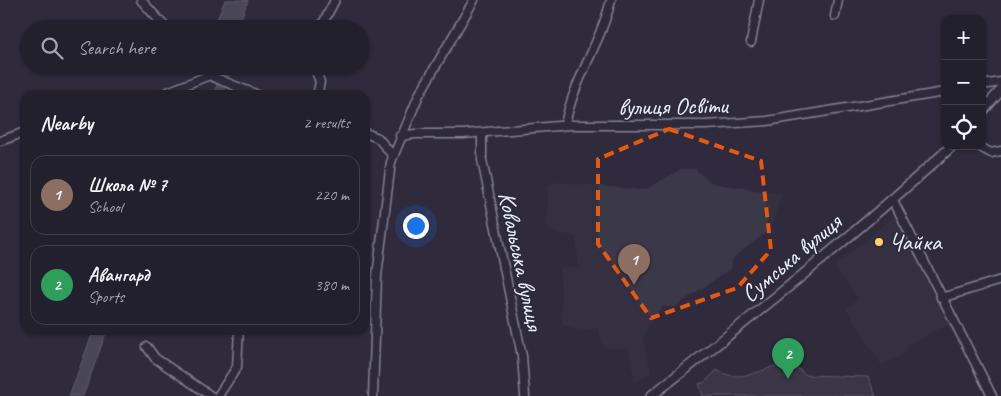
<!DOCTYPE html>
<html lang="en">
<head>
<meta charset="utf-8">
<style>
	body { margin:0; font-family:Caveat,sans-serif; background:#2f2d3a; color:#f1f3f6 }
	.controls { position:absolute; right:15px; top:15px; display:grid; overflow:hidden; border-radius:10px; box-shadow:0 1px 4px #0004 }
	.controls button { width:45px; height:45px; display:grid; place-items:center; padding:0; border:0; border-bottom:1px solid #403e4a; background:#23202e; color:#f1f3f6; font:25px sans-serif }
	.you { position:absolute; left:415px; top:225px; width:18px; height:18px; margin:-12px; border:4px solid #fff; border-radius:50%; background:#1a73e8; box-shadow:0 0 0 8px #1a73e833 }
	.badge { display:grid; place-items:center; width:32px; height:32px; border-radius:50%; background:#8c9099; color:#fff; font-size:16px; font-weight:700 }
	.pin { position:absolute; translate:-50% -41px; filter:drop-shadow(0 1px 2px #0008) }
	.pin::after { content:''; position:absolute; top:26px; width:18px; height:15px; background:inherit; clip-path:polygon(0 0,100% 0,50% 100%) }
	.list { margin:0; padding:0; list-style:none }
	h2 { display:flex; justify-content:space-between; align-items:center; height:65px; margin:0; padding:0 20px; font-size:21px }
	h2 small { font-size:16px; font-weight:400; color:#a3a3aa }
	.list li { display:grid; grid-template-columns:32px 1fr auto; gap:15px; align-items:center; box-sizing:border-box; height:80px; margin:0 10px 10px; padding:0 10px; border:1px solid #403e4a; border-radius:15px }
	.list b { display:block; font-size:19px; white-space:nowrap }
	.list p { margin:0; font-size:16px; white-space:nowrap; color:#a3a3aa }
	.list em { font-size:16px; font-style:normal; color:#a3a3aa }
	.icon { flex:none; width:28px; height:28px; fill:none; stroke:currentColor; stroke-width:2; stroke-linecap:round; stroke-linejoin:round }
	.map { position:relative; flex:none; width:1001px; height:396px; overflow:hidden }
	.search { position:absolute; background:#23202e; box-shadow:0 1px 4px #0004; left:20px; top:20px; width:350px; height:55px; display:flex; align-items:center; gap:12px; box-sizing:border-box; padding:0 18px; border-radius:28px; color:#a3a3aa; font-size:19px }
	.panel { position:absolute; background:#23202e; box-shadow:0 1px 4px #0004; left:20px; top:90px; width:350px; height:245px; border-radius:15px }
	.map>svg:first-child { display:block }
	.built { fill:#3b3749 }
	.green { fill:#464455; stroke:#979aa6 }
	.water { fill:#696978; stroke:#9c9fab }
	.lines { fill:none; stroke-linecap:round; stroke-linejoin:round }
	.minor-casing { stroke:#e8f1f8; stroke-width:11 }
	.major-casing { stroke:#e8f1f8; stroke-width:12 }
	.minor { stroke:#2f2a3d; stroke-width:8 }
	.major { stroke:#2f2a3d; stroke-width:9 }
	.marked { fill:none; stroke:#e8590c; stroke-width:4; stroke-dasharray:10 6; stroke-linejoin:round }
	.poi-dot { fill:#ffd166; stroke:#2f2a3d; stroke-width:2 }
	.labels { text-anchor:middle; stroke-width:4; stroke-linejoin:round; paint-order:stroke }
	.street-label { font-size:24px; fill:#e8f1f8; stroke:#2f2a3d }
	.poi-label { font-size:24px; fill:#e8f1f8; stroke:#2f2a3d; text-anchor:start }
</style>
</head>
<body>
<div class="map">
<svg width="1001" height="396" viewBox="0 0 1001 396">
	<rect width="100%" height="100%" fill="#2f2a3d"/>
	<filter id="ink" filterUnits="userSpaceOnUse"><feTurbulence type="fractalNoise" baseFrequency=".02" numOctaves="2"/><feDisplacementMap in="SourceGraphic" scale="10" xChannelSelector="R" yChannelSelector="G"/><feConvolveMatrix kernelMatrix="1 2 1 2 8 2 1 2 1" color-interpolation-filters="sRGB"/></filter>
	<g filter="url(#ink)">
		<g class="built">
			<path d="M681,169H695L712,183L781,194L771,229L733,258L730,269L675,307H662L653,318L643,337L651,372L635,383L629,350L603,347L598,328L579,332L562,323L560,272L561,268L579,267L576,237L547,230L548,187L553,182L644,190Z"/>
			<path d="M897,214L949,324L907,345V352L882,366L846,308L858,299L834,266Z"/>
		</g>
		<path class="green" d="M789,361L806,375L868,377L876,396H703L699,384L705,382L717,370C739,385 766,368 789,361Z"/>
		<g class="water">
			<path d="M225,0H248L237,29H213Z"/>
			<path d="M222,66H232L222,95H214Z"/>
			<path d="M94,330H107L83,396H69Z"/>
		</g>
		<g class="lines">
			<g class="minor-casing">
				<g id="minor">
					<path d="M141,0L167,29"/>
					<path d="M835,16L838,0"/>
					<path d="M320,29L335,0"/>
					<path d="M751,42L759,0"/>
					<path d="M201,66L213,77L258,95"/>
					<path d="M314,66L320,82L317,95"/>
					<path d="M982,85L1001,82"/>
					<path d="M160,95L210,75"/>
					<path d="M565,125C573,81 601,43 611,0"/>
					<path d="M365,133L378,138L393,156"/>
					<path d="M482,133V160L522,356L525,396"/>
					<path d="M400,136L415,134H463L570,125H706L767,121L945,92"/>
					<path d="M0,141L25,132"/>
					<path d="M978,146L991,153L1001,151"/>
					<path d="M893,200L992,396"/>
					<path d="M941,298L1001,280"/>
					<path d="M147,347L155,358L211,396"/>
					<path d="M218,396L237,367L239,330"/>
					<path d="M373,396L377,276L391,162L419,95L474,0"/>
				</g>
			</g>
			<g class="major-casing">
				<g id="major">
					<path d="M982,112L1001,90"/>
					<path d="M651,396C754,316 856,234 952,146"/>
				</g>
			</g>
			<use href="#minor" class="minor"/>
			<use href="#major" class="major"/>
		</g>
	</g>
	<path d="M0 0H1001V396H0ZM669,129L761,161L771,250L737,288L651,318L598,244V159Z" fill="#2f2a3d" fill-opacity=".55" fill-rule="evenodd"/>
	<path class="marked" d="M669,129L761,161L771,250L737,288L651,318L598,244V159Z"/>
	<circle class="poi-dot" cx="879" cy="242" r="5"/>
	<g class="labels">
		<g class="street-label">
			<text transform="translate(673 106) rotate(-1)" y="8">вулиця Освіти</text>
			<text transform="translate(791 258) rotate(-40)" y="8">Сумська вулиця</text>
			<text transform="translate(521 261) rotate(78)" y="8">Ковальська вулиця</text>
		</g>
		<g class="poi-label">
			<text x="889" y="250">Чайка</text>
		</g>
	</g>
</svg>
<div class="controls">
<button>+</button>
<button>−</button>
<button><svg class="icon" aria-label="locate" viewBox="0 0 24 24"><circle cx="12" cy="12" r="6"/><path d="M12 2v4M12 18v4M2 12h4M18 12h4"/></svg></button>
</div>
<div class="you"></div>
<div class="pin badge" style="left:634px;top:285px;background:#8d6e63">1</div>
<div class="pin badge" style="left:788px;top:379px;background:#2e9e5b">2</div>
<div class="search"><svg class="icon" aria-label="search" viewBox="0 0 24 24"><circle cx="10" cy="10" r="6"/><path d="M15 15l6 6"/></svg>Search here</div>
<section class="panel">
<h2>Nearby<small>2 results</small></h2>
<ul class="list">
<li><span class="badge" style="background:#8d6e63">1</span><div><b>Школа № 7</b><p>School</p></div><em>220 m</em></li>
<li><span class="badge" style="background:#2e9e5b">2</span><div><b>Авангард</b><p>Sports</p></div><em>380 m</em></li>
</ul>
</section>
</div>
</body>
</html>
